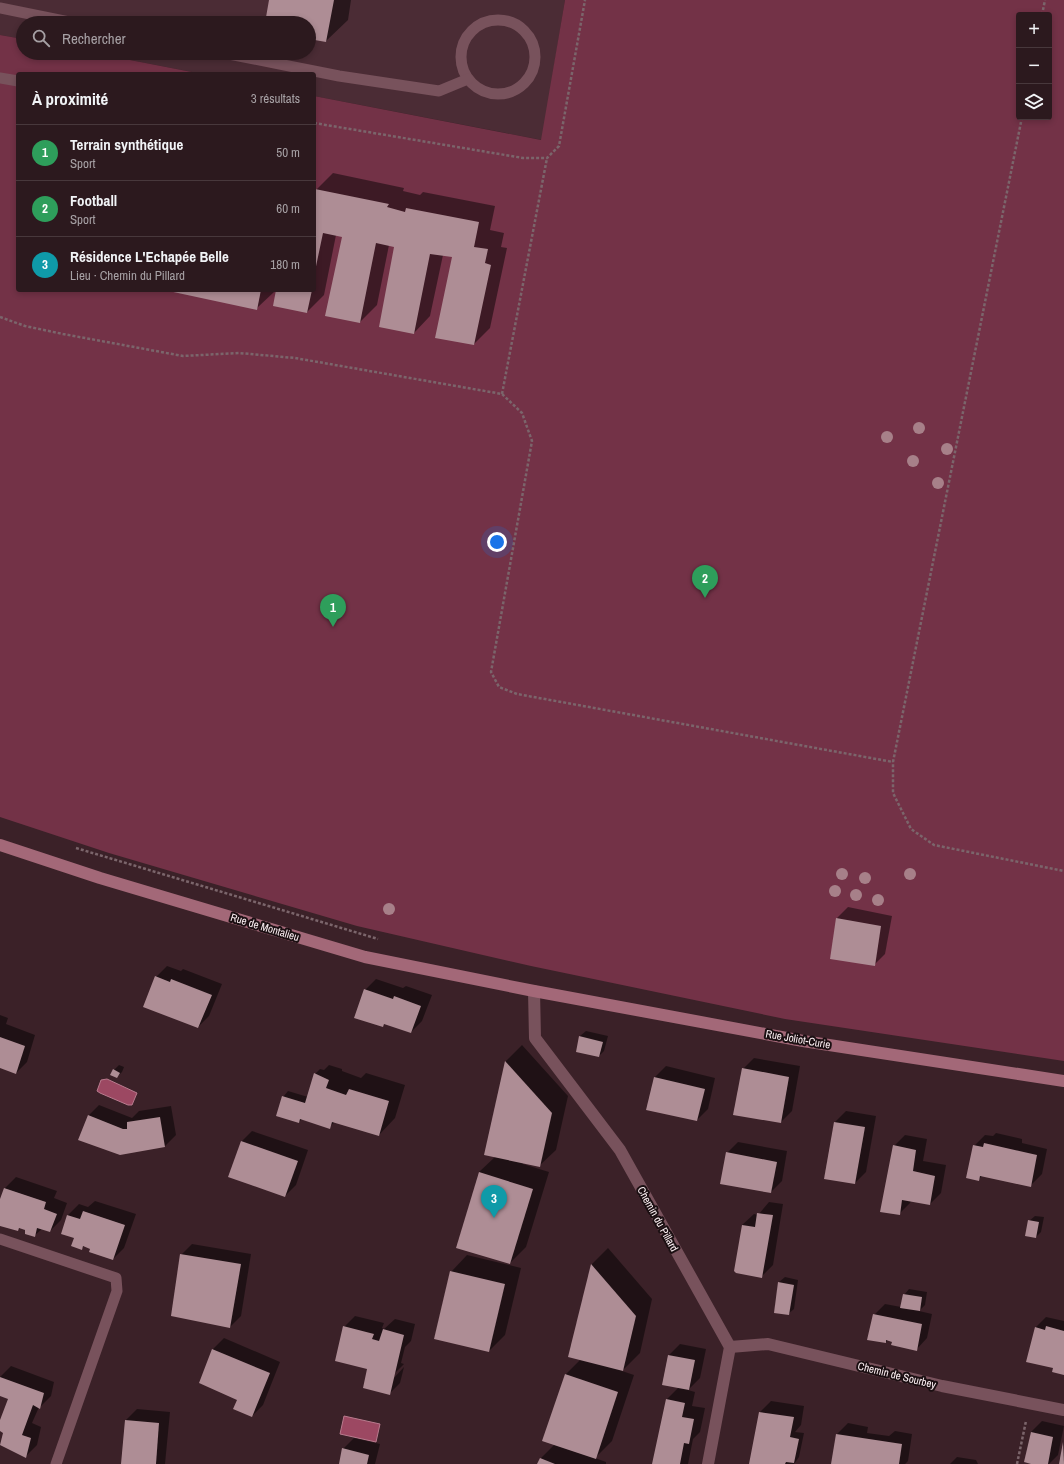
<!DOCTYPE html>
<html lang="fr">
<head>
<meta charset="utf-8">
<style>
	body { margin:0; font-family:"Archivo Narrow",sans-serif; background:#38262b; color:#f1f3f6 }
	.controls { position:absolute; right:12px; top:12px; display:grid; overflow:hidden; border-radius:4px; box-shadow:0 2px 6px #0003 }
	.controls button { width:36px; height:36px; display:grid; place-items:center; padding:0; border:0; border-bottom:1px solid #48383c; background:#2c191e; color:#f1f3f6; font:20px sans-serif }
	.you { position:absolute; left:497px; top:542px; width:14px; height:14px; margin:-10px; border:3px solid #fff; border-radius:50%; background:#1a73e8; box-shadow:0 0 0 6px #1a73e833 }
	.badge { display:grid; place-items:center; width:26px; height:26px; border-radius:50%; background:#5acebd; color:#fff; font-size:13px; font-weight:700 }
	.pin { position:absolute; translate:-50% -33px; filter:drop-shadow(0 1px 2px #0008) }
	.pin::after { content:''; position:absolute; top:21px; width:14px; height:12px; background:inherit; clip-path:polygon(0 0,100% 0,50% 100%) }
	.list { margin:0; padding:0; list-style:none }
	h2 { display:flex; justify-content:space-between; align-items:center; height:52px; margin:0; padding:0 16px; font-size:17px }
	h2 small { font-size:13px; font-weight:400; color:#a6a0a4 }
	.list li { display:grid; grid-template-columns:26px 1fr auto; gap:12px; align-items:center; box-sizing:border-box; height:56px; padding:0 16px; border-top:1px solid #48383c }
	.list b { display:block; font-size:15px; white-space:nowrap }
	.list p { margin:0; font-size:13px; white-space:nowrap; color:#a6a0a4 }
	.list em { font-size:13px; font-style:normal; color:#a6a0a4 }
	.icon { flex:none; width:22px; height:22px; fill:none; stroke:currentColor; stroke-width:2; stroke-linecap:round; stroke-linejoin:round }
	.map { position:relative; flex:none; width:1064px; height:1464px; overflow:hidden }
	.search { position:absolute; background:#2c191e; box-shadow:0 2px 6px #0003; left:16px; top:16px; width:300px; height:44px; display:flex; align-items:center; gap:10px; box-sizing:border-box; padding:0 14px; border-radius:22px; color:#a6a0a4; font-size:15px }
	.panel { position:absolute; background:#2c191e; box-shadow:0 2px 6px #0003; left:16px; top:72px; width:300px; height:220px; border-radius:4px }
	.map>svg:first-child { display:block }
	.built { fill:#4b2c35 }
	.green { fill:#733247; fill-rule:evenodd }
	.water { fill:#9c4862; stroke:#b97b8e }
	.shadow { fill:#0007 }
	.building { fill:#ae8d95 }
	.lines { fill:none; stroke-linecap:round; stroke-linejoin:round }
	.path { stroke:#7b656b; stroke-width:2.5; stroke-dasharray:3 2; stroke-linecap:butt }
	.lane { stroke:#78525c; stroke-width:11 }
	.street { stroke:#78525c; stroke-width:12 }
	.secondary { stroke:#a36878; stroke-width:12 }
	.tree { fill:#a78089 }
	.labels { text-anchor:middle; stroke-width:4; stroke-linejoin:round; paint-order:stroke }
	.street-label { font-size:11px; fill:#fdf1f4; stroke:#1b0f12 }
</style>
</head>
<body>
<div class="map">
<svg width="1064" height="1464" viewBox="0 0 1064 1464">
	<rect width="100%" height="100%" fill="#3b2128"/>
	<path class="built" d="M0,0H565L542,140L314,96V74H202L94,53H309V23H23V39L0,35Z"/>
	<path class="green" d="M565,0H1064V1061L785,1019L531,966L357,926L109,853L0,817V35L23,39V53H94L202,74H18V290H314V96L541,140ZM1019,15H1049V117H1019Z"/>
	<g class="water">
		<path d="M107,1079L137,1093L132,1105H128L100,1093L97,1091L101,1080Z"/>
		<path d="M344,1416L380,1424L376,1442L340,1434Z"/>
	</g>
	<g class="shadow">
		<path d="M270,0H351L348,20L326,41L309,38V23H266Z"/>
		<path d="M333,173L404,188L403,191L420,195L423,192L495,206L490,230L504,233L501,247L507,248L490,328L474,344L453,256L443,255L430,316L414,333L395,246L389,245L377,305L360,322L343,236L336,235L324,295L307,312L277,290H314V197L316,190Z"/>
		<path d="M166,290H274V292L257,308Z"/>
		<path d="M848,907L892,916L885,954L874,965L837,918Z"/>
		<path d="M167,966L181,971L183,969L222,984L209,1016L198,1027L156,977Z"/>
		<path d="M376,979L403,988L406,986L432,995L422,1021L411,1032L385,1023L382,1026L365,990Z"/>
		<path d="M0,1015L8,1018L6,1024L35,1035L27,1062L16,1073L0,1067Z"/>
		<path d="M586,1031L608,1036L604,1051L599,1056L577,1051L580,1036Z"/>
		<path d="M522,1045L568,1096L556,1150L539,1166L523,1162V1164L549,1172L526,1247L510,1263L479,1172L496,1156L486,1154L506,1061Z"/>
		<path d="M754,1058L800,1066L792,1111L781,1122L743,1069Z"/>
		<path d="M119,1065L124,1067L122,1072L117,1077L114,1070Z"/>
		<path d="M329,1065L342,1069V1071L361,1078L366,1073L405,1085L395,1118L379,1135L335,1122L329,1127L303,1118L299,1122L283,1097L288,1091L308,1097L315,1074L320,1069L324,1070Z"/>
		<path d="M666,1066L715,1078L708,1109L697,1120L647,1109L655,1077Z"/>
		<path d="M99,1105L132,1118L139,1111L171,1106L176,1135L165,1146L120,1154L88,1116Z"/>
		<path d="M846,1111L876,1116L866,1172L855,1183L825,1178L835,1122Z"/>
		<path d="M252,1131L308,1150L296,1185L285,1196L241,1142Z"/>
		<path d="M996,1133L1022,1139V1143L1047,1149L1042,1174L1031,1185L982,1176L978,1180L974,1146L985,1135L993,1136Z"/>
		<path d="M905,1135L927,1139L923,1161L946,1165L941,1193L930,1204L911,1201L910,1203L899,1214L894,1146Z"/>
		<path d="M738,1142L787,1151L782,1181L771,1192L721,1183L727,1153Z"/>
		<path d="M16,1177L57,1191L54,1198L67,1203L61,1220L50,1231L42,1229L34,1236L27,1230L20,1228L17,1230L0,1224V1202L5,1188Z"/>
		<path d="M95,1201L136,1214L124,1248L113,1259L84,1246L81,1249L75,1237L62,1233L68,1215L79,1204L88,1207Z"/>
		<path d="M769,1202L783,1204L773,1265L762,1276L742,1225L754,1214L758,1215Z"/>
		<path d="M1035,1216L1044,1217L1041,1232L1036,1237L1029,1221Z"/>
		<path d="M192,1244L251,1254L241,1316L230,1327L181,1255Z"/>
		<path d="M608,1248L652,1299L640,1353L622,1371L634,1375L612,1441L595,1458L606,1462V1464H538L541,1458L555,1444L544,1440L566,1374L581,1359L570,1356L592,1264Z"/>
		<path d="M467,1255L521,1268L505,1335L489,1351L451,1272Z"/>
		<path d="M785,1277L798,1280L794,1309L788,1314L779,1282Z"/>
		<path d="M909,1289L927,1292L925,1305L919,1311L932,1314L927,1338L916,1350L893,1341L888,1340L886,1342L874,1315L885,1304L901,1307L904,1295Z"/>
		<path d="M355,1316L384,1323L382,1328L384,1329L395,1319L415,1324L411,1341L405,1347L401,1363L404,1364L390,1378L392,1380L404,1367L400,1383L389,1394L368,1368L344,1327Z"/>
		<path d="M1046,1317L1064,1321V1373L1054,1368L1035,1328Z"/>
		<path d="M224,1338L280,1362L263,1405L252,1416L239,1396L200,1383L213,1349Z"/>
		<path d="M680,1344L706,1349L700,1378L688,1390L695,1392L692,1406L705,1408L700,1432L693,1439L688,1464H653L667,1399L679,1387L669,1355Z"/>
		<path d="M11,1366L54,1382L51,1396L40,1407H39L32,1423L41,1427L37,1445L26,1456L4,1432L0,1430V1422L9,1399L0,1395V1377Z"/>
		<path d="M771,1401L804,1406L801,1425L795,1432L804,1433L799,1457L794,1464H750L760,1412Z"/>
		<path d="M137,1409L170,1412L165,1464H122L126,1420Z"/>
		<path d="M1042,1421L1064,1426L1058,1455L1049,1464H1036L1031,1432Z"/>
		<path d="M848,1423L868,1427L867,1433L889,1436L895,1431L912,1434L908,1461L905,1464H832L837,1434Z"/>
		<path d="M354,1438L380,1444L375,1464H340L343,1449Z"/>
		<path d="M957,1457L976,1460L978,1464H950Z"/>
	</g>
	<g class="building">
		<path d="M269,0H334L326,42L309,39V23H265Z"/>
		<path d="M315,189L389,204L387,207L405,212L406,208L479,222L474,247L488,249L485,263L491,265L474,345L435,338L452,257L430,254L414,334L379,327L394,247L376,243L360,323L325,316L342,237L323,233L314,276V196Z"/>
		<path d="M164,290H261L257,310Z"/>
		<path d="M276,290H312L307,313L273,306Z"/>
		<path d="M836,918L881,926L875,966L830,959Z"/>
		<path d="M155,976L170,982L171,979L212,995L198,1028L143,1007Z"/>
		<path d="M364,989L393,999L394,996L421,1006L411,1033L384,1024L383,1027L354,1018Z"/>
		<path d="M579,1036L603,1042L599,1057L576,1052Z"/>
		<path d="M0,1037L25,1046L16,1074L0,1068Z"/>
		<path d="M505,1061L552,1113L540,1167L484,1155Z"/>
		<path d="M742,1068L789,1077L781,1123L733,1115Z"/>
		<path d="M113,1069L120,1073L117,1078L110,1075Z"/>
		<path d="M314,1073L329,1080L326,1088L346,1095L349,1089L389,1101L379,1136L332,1122L330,1129L300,1119L299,1123L276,1116L282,1096L305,1103Z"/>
		<path d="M654,1077L705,1089L697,1121L646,1110Z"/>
		<path d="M88,1115L123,1129H127V1122L160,1117L165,1147L120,1155L78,1140Z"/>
		<path d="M834,1122L865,1127L855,1184L824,1179Z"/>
		<path d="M241,1141L298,1161L285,1197L228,1177Z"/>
		<path d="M984,1143L1037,1155L1031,1187L980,1176L979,1181L966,1178L973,1145L983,1147Z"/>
		<path d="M893,1145L916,1150L913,1171L935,1176L930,1205L902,1200L900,1215L880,1212Z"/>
		<path d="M726,1152L777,1162L771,1193L720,1184Z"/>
		<path d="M479,1172L533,1189L510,1264L456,1248Z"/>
		<path d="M4,1188L46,1202L44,1209L57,1214L50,1232L37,1228L35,1237L25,1234V1230L19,1228L18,1231L0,1226V1199Z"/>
		<path d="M83,1211L125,1225L113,1260L89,1252L90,1249L83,1246L82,1250L71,1246L74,1238L61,1234L67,1215L80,1219Z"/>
		<path d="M757,1213L773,1215L762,1278L736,1273L734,1271L742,1225L755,1227Z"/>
		<path d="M1028,1220L1039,1222L1036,1238L1025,1236Z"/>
		<path d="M180,1254L241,1264L230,1328L171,1316Z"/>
		<path d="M591,1264L636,1316L623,1371L568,1357Z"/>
		<path d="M450,1271L505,1284L489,1352L434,1339Z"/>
		<path d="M778,1282L794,1285L789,1315L774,1313Z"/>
		<path d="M903,1294L922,1297L920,1311L900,1308Z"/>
		<path d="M873,1314L922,1324L917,1351L891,1345L892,1342L886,1340V1343L867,1340Z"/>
		<path d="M343,1326L374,1334L372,1339L379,1341L383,1329L404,1335L390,1395L363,1388L367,1369L335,1361Z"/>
		<path d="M1046,1326L1064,1331V1375L1052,1372L1053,1368L1026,1362L1035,1327L1045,1330Z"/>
		<path d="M212,1349L270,1373L252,1417L233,1409L237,1400L199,1383Z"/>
		<path d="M668,1355L695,1360L689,1390L662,1385Z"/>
		<path d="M565,1374L618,1392L596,1459L542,1441Z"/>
		<path d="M0,1377L44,1393L40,1409L33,1405L22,1435L31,1438L26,1458L0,1445L3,1433L0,1431V1420L8,1399L0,1396Z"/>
		<path d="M666,1399L685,1403L682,1417L694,1419L689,1444L684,1443L680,1464H652Z"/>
		<path d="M759,1412L794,1417L790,1437L799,1439L794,1463L786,1462L785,1464H749Z"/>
		<path d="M125,1420L159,1423L156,1464H121Z"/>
		<path d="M1031,1432L1053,1437L1048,1464H1031L1024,1462Z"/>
		<path d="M836,1434L902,1444L899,1464H831Z"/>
		<path d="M1063,1442L1064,1464H1059Z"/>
		<path d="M342,1448L369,1455L367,1464H339Z"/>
		<path d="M540,1458L555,1464H537Z"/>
	</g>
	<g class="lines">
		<g class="path">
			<path d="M1042,15L1045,0"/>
			<path d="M1022,117L893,762V793L911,829L934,845L1064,871"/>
			<path d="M314,123L523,158H547L559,146L585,0"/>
			<path d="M0,317L25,326L63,334L183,356L239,353L295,358L502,394L522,413L532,441L491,672L499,687L517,694L893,762"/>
			<path d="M502,394L547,158"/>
			<path d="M76,848L378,939"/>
			<path d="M1017,1464L1026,1421"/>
		</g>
		<g class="lane">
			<path d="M0,8L74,23"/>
			<circle cx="498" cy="57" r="37"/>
			<path d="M224,53L339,76L439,91L468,79"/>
			<path d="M0,78L18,81"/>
			<path d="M0,1239L116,1278L117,1291L56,1464"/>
		</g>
		<g class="street">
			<path d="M534,991L535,1038L620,1150L730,1347L708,1464"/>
			<path d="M730,1347L768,1344L942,1386L1064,1410"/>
		</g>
		<path class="secondary" d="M0,845L100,878L365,957L534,991L803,1041L1064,1081"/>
	</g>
	<g class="tree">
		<circle cx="919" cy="428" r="6"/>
		<circle cx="887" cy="437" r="6"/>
		<circle cx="947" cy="449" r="6"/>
		<circle cx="913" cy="461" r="6"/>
		<circle cx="938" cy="483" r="6"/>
		<circle cx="842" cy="874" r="6"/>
		<circle cx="910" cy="874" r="6"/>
		<circle cx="865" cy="878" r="6"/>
		<circle cx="835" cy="891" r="6"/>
		<circle cx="856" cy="895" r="6"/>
		<circle cx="878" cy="900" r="6"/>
		<circle cx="389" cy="909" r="6"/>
	</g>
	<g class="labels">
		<g class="street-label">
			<text transform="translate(265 927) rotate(17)" y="4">Rue de Montalieu</text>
			<text transform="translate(798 1039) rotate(10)" y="4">Rue Joliot-Curie</text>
			<text transform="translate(658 1219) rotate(61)" y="4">Chemin du Pillard</text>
			<text transform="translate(897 1375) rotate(14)" y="4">Chemin de Sourbey</text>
		</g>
	</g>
</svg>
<div class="controls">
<button>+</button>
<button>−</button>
<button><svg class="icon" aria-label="layers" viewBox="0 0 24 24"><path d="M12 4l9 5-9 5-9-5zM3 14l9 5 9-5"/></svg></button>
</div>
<div class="you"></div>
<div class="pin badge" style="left:333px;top:627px;background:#2e9e5b">1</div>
<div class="pin badge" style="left:705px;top:598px;background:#2e9e5b">2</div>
<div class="pin badge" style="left:494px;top:1218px;background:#0f9aa8">3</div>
<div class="search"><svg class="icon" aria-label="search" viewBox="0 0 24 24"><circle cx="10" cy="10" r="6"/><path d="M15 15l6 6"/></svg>Rechercher</div>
<section class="panel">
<h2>À proximité<small>3 résultats</small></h2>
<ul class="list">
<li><span class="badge" style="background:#2e9e5b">1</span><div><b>Terrain synthétique</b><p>Sport</p></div><em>50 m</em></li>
<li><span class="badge" style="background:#2e9e5b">2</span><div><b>Football</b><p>Sport</p></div><em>60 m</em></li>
<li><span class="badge" style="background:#0f9aa8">3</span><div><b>Résidence L'Echapée Belle</b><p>Lieu · Chemin du Pillard</p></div><em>180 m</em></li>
</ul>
</section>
</div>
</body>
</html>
